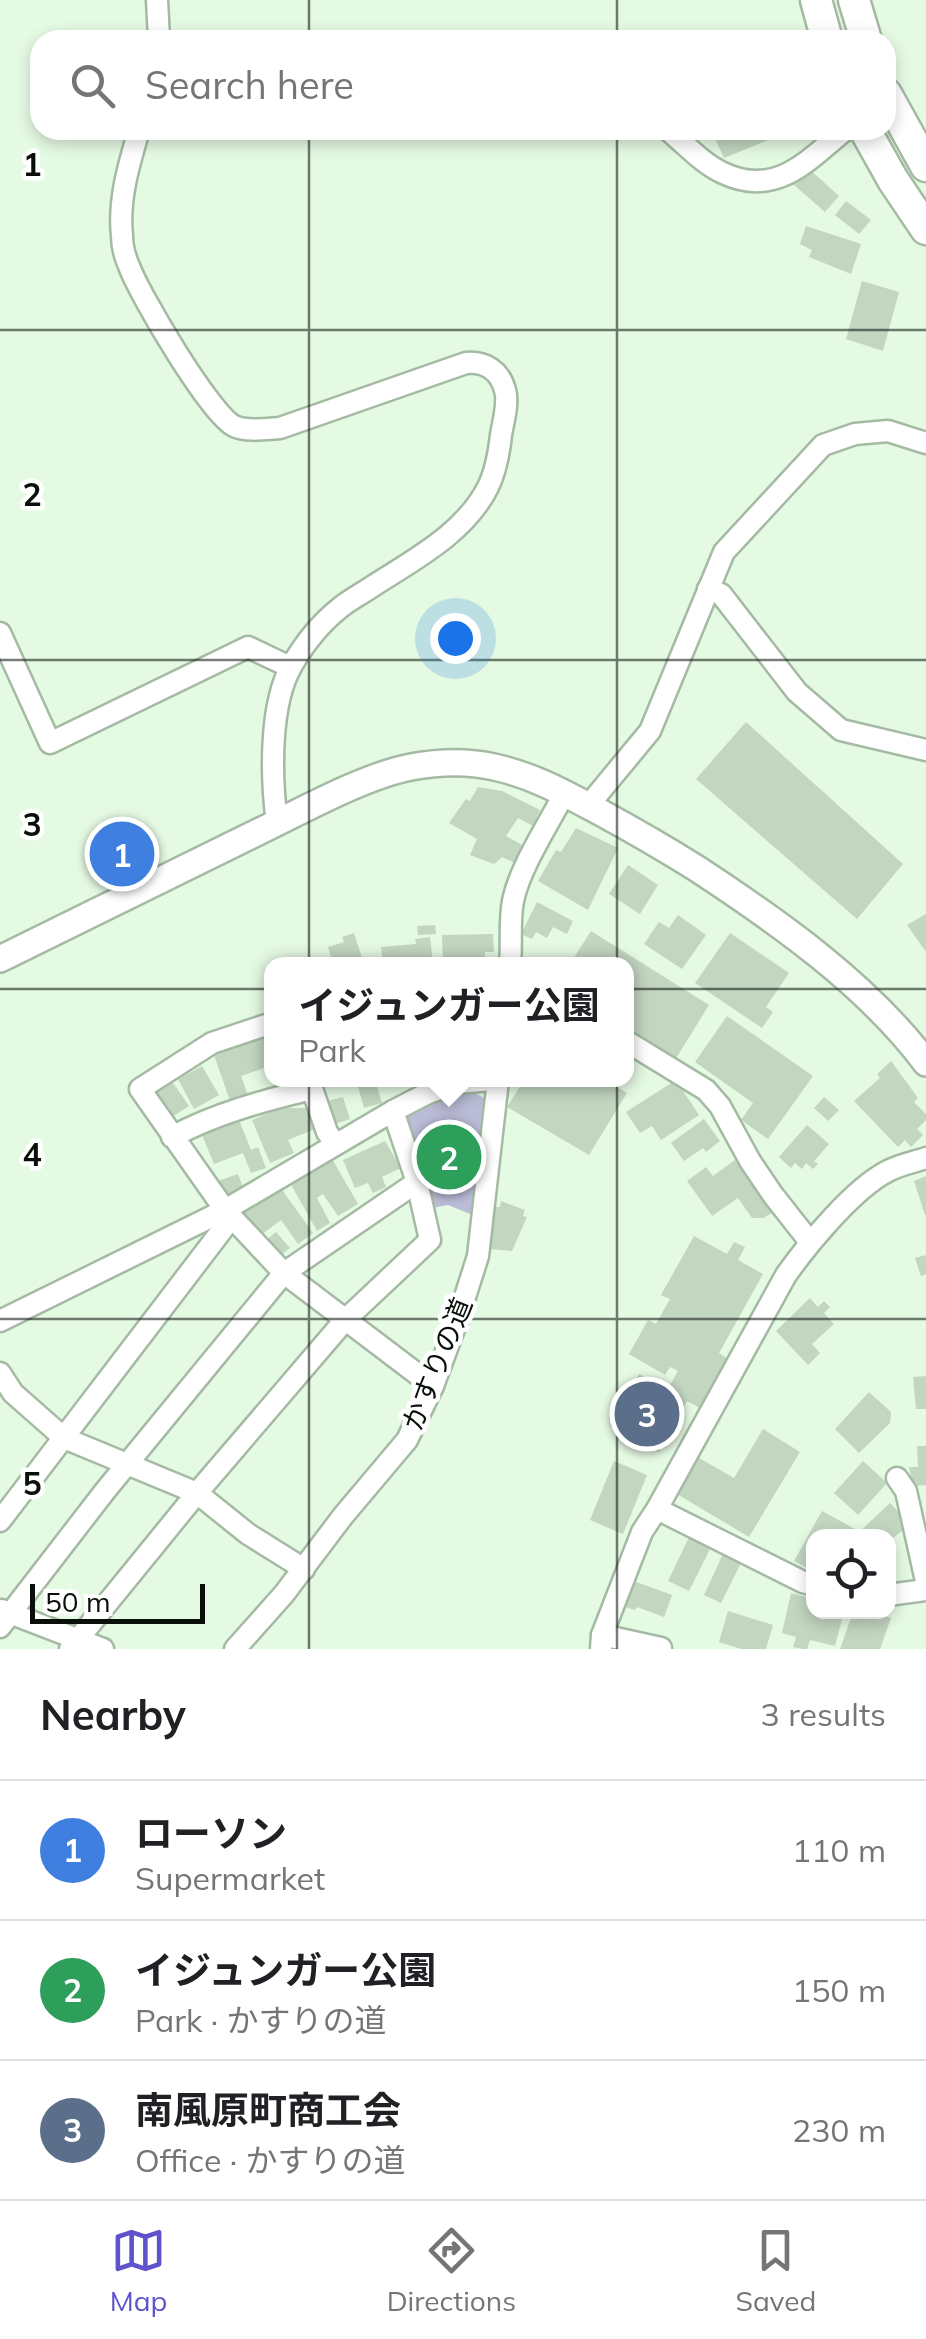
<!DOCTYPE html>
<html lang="en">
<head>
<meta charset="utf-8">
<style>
	body { margin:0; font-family:Mulish,"Noto Sans JP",sans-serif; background:#f2f2f2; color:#202124 }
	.controls { position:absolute; right:30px; bottom:30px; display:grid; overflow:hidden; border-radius:20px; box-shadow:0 5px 15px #0003 }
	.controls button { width:90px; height:90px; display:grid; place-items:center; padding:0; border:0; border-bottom:2px solid #e0e0e0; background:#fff; color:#202124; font:50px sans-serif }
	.scale { position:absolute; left:30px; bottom:25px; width:175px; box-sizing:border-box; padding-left:10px; border:5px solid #091009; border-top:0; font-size:28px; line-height:35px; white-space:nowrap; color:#091009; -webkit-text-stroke:8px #fff; paint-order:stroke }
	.you { position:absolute; left:455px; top:638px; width:35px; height:35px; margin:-25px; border:8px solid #fff; border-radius:50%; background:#1a73e8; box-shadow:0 0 0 15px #1a73e833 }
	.badge { display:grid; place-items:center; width:65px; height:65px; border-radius:50%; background:#5e53cc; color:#fff; font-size:32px; font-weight:700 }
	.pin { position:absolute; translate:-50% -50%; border:5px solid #fff; box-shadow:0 2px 10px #0006 }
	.popup { position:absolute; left:264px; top:957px; width:370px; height:130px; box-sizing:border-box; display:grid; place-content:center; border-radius:20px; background:#fff; filter:drop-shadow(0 2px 8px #0005); font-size:32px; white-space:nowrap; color:#757577 }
	.popup b { font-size:38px; color:#202124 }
	.popup::after { content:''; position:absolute; left:50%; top:100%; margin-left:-20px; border:20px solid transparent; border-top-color:#fff }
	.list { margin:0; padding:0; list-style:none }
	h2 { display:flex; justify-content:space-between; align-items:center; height:130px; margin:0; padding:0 40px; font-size:42px }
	h2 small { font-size:32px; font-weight:400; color:#757577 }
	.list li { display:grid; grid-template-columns:65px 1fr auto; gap:30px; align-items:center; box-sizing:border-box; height:140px; padding:0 40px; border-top:2px solid #e0e0e0 }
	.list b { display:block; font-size:38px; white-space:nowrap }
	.list p { margin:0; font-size:32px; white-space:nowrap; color:#757577 }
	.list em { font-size:32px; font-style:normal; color:#757577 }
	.icon { flex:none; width:55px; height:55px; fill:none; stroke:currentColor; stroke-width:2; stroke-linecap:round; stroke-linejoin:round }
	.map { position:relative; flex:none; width:926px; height:1649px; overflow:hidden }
	.search { position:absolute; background:#fff; box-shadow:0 5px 15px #0003; left:30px; right:30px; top:30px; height:110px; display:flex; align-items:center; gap:25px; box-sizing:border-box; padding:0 35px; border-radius:30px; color:#757577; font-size:38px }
	.sheet { height:550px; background:#fff }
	nav { display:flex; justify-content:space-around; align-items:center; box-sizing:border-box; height:140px; border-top:2px solid #e0e0e0; background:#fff; font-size:28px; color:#757577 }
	nav a { display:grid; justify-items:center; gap:5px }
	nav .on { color:#5e53cc }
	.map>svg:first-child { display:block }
	.green { fill:#bbbdd8 }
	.building { fill:#c2d6c0 }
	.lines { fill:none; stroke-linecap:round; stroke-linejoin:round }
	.minor-casing { stroke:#a5baa3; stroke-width:25 }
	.tertiary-casing { stroke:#a5baa3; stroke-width:30 }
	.primary-casing { stroke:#a5baa3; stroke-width:35 }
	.minor { stroke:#fff; stroke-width:20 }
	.tertiary { stroke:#fff; stroke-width:25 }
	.primary { stroke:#fff; stroke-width:30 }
	.grid { fill:none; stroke:#091009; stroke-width:2.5; stroke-opacity:0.55 }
	.labels { text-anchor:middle; stroke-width:9; stroke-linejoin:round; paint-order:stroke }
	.street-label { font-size:28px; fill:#091009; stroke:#fff }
	.grid-label { font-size:32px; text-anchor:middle; font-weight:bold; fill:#091009; stroke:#fff; stroke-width:9; stroke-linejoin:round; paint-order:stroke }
</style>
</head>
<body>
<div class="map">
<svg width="926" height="1649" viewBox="0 0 926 1649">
	<rect width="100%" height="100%" fill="#e5fae3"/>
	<path class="green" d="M467,1092L477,1094L485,1099L486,1111L475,1216L448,1205L432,1208L407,1122L408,1112L416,1107Z"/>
	<g class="building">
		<path d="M711,130H793L724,158Z"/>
		<path d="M809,169L839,196L825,212L794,185Z"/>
		<path d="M846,201L871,220L859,234L835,215Z"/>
		<path d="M806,226L861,244L851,274L809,257L812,250L800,244Z"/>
		<path d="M862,281L899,292L883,351L846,339Z"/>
		<path d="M746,722L903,864L857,919L696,779Z"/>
		<path d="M478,787L502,791L540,810L533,826L518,818L506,836L524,846L515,863L502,857L494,864L470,855L477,839L449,823L466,799L470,801Z"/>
		<path d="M576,828L618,848L588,910L538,881L556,850L561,852Z"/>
		<path d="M628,865L658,885L640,914L609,894Z"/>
		<path d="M537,902L573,921L567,934L553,927L547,938L536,932L532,939L521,934Z"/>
		<path d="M926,914V952L907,925Z"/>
		<path d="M678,915L706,935L682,969L644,944L659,922L669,928Z"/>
		<path d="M435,925L436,934L418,935L417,926Z"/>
		<path d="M591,931L709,1005L675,1060L626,1030V964H570Z"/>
		<path d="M354,933L364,964H333L328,947L344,942L342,937Z"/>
		<path d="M730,933L789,973L766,1007L773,1012L762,1028L695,983Z"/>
		<path d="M493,934L494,952H485V964H443L442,935Z"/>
		<path d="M430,937L433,964H383L381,947L416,944L415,939Z"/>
		<path d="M727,1016L813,1076L768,1139L741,1120L753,1103L695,1062Z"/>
		<path d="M272,1035V1065L241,1076L248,1095L230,1101L214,1055Z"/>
		<path d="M891,1061L918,1098L914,1102L926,1114V1120L917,1129L923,1135L911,1147L905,1140L898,1147L854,1101L880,1078L877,1074Z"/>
		<path d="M202,1066L219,1095L194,1109L178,1079Z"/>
		<path d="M171,1080L189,1106L169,1119L152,1093Z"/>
		<path d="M368,1080H375L382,1103L364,1108L357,1083Z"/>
		<path d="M524,1080H605L627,1093L589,1155L507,1107Z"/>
		<path d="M676,1080L699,1115L661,1140L652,1126L640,1133L626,1112Z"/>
		<path d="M325,1091L328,1101L343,1097L350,1119L332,1125L322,1092Z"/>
		<path d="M824,1097L839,1110L828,1121L814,1108Z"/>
		<path d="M280,1108H307L315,1129L288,1140L294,1153L270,1163L252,1120Z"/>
		<path d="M704,1119L720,1141L706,1152L703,1148L684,1161L671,1143Z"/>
		<path d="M239,1120L251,1150L258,1147L266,1168L251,1173L243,1153L214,1164L202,1135Z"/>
		<path d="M807,1125L829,1144L814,1161L818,1164L813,1169L806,1163L802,1169L795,1163L791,1168L779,1157Z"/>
		<path d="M385,1141L401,1168L382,1177L386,1187L373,1193L368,1183L355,1188L343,1160Z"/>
		<path d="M330,1155L358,1204L338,1216L323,1194L317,1198L330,1223L317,1231L288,1179Z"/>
		<path d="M735,1160L754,1186L774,1212L763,1218H752L738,1198L712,1216L687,1181L706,1167L713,1176Z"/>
		<path d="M238,1174L243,1187L227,1199L215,1182Z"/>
		<path d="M926,1176V1215H925L914,1181Z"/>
		<path d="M280,1187L313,1233L298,1244L281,1220L257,1238L240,1215Z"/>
		<path d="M501,1201L525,1210L523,1216L527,1217L512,1251L490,1249L495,1207H500Z"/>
		<path d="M276,1232L290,1248L277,1258L264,1242Z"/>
		<path d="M694,1236L727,1254L734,1242L745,1247L738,1260L763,1274L719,1353L727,1358L700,1408L687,1401L659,1452L610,1426L639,1374L667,1390L678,1371L670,1367L665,1375L629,1354L648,1320L656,1324L670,1299L661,1295Z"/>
		<path d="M926,1255V1274L921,1276L915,1258Z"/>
		<path d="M810,1298L818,1307L824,1301L830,1307L824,1313L834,1324L812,1344L820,1353L808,1365L776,1331Z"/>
		<path d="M926,1376V1409H916L913,1377Z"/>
		<path d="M869,1392L891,1412L890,1423L859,1453L835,1429Z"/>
		<path d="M763,1429L800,1452L749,1537L677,1494L699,1458L734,1478Z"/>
		<path d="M917,1446H926V1485L913,1486L909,1467H918Z"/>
		<path d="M614,1461L647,1475L623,1534L590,1520Z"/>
		<path d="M863,1461L887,1483L858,1515L834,1493Z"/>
		<path d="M890,1503L902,1515L903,1530L888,1542V1536H855Z"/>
		<path d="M822,1511L855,1529L850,1536H814L812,1571L794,1561Z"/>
		<path d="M690,1535L712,1545L689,1591L668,1581Z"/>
		<path d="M723,1554L741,1563L721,1603L704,1595Z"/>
		<path d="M631,1580L672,1595L664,1617L637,1607L635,1610L622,1606Z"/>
		<path d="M791,1593L814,1599V1612H844L835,1646L810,1640L807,1649H802L793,1647L796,1637L782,1633Z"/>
		<path d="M728,1611L773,1625L766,1649H741L719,1642Z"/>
		<path d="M853,1612H871L891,1618L880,1649H840Z"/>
	</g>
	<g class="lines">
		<g class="minor-casing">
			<g id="minor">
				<path d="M157,0L159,40"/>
				<path d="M139,130C129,164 118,200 122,236C122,245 125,257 129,266C139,294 210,414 234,426C246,432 266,429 280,428L466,363C485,361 500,371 505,390C509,403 503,422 501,435C499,453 496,471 488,487C465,533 415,559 373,586C363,593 351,599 341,607C322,622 304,644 292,665C269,704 271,778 277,823"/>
				<path d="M668,130C685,144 703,164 723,173C776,198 807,161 845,130"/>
				<path d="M708,589L721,594L797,692L841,730L926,750"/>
				<path d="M0,633L50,743L248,647L290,667"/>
				<path d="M588,806L650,731L724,552L823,445L855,434L888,431L926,443"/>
				<path d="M510,964C512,944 509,922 513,901C520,867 548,825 564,794"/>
				<path d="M272,1023L212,1043L140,1089L225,1210L284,1273L433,1386"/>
				<path d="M626,1041L706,1090L720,1106L750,1161L773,1195L810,1242"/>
				<path d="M309,1080L327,1132L335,1144"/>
				<path d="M172,1137C214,1114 265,1100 312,1089"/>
				<path d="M0,1321L225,1210L393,1111L428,1093L456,1083L492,1080"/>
				<path d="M0,1373L13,1393L64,1438L197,1493L248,1534L304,1569"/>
				<path d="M897,1478L906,1491L926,1581"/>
				<path d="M657,1509L803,1582L814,1585"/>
				<path d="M0,1521L232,1217"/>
				<path d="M888,1595L926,1590"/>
				<path d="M2,1610L103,1649"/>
				<path d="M0,1627L105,1491L284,1273L417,1182"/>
				<path d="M602,1635L661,1648"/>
				<path d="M70,1649L197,1493L345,1320L430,1240L417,1182L393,1111"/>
				<path d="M235,1649L284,1594L343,1516L407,1440L433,1386L458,1319L478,1256L498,1080"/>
				<path d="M601,1649L602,1635L642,1532L657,1509L786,1275C808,1244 854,1188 888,1171C899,1165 914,1162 926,1158"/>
			</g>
		</g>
		<g class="tertiary-casing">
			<path id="tertiary" d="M0,959C86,917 172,874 258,832C302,811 364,776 411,767C438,762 468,761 494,767C532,775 564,793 598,811C631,829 664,848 696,868C777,921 868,985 926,1063"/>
		</g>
		<g class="primary-casing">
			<g id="primary">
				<path d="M816,0L827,40"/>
				<path d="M854,0L866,40"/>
				<path d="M886,94L926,166"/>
				<path d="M865,130L893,180L926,229"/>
			</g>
		</g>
		<use href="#minor" class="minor"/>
		<use href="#tertiary" class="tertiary"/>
		<use href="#primary" class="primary"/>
	</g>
	<path class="grid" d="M309,0V40M617,0V40M309,130V1649M617,130V1649M0,330H926M0,660H926M0,989H926M0,1319H926"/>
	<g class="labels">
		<g class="street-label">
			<text transform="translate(437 1364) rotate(-68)" y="10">かすりの道</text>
		</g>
	</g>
	<g class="grid-label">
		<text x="32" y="176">1</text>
		<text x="32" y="506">2</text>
		<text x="32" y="836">3</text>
		<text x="32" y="1166">4</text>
		<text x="32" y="1495">5</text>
	</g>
</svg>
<div class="controls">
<button><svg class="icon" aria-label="locate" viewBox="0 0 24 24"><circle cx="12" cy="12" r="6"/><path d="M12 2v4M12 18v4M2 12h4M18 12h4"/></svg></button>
</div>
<div class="scale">50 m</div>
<div class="you"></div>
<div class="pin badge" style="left:122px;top:854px;background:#3f7fe0">1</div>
<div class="pin badge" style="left:449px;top:1157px;background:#2e9e5b">2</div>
<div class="popup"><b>イジュンガー公園</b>Park</div>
<div class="pin badge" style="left:647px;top:1414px;background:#5c6f8a">3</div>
<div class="search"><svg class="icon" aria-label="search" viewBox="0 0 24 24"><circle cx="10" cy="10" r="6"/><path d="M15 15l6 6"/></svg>Search here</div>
</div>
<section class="sheet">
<h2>Nearby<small>3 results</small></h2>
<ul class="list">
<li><span class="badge" style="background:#3f7fe0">1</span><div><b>ローソン</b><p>Supermarket</p></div><em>110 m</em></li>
<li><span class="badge" style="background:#2e9e5b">2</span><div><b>イジュンガー公園</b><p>Park · かすりの道</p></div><em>150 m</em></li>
<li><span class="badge" style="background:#5c6f8a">3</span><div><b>南風原町商工会</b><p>Office · かすりの道</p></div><em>230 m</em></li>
</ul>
</section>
<nav>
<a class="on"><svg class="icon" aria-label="map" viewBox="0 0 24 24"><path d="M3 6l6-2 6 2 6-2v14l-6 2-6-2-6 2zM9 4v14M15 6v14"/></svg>Map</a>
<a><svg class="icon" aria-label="directions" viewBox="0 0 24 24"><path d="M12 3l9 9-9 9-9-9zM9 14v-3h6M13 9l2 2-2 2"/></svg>Directions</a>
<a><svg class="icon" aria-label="saved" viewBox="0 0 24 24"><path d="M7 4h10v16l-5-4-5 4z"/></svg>Saved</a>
</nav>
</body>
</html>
